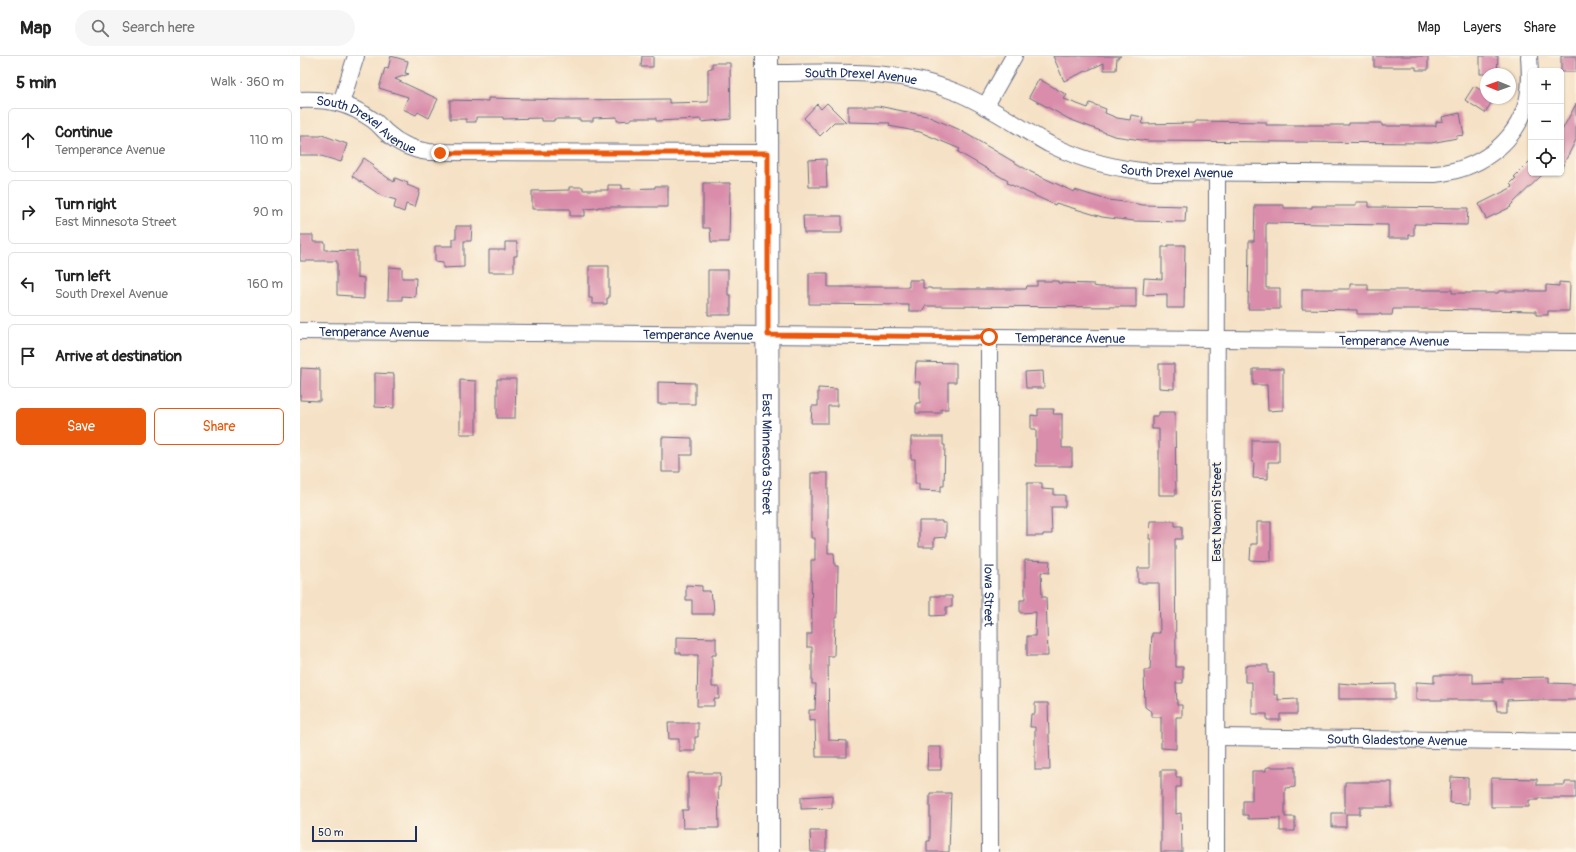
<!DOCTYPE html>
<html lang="en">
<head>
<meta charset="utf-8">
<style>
	body { margin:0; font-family:Pangolin,sans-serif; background:#f6f6f6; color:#222 }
	.controls { position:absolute; right:12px; top:12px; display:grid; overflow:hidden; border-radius:6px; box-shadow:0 1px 3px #0004 }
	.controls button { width:36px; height:36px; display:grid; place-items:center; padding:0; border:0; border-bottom:1px solid #e0e0e0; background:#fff; color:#222; font:20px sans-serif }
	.compass { position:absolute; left:1180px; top:12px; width:36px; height:36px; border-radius:50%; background:#fff; box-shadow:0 1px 3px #0004; rotate:271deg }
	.scale { position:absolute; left:12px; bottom:10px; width:105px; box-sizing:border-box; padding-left:4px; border:2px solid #1b2f5e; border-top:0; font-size:11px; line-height:14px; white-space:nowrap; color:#1b2f5e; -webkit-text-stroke:3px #fcf5e5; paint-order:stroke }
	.stop { position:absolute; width:12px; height:12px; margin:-9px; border:3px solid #ea580c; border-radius:50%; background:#fff }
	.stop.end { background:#ea580c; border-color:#fff; box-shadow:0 1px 4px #0008 }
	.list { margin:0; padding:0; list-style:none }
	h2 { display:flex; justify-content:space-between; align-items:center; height:52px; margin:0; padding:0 16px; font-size:17px }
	h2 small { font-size:13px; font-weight:400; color:#767676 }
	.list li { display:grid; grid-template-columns:26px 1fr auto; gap:12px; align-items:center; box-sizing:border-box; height:64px; margin:0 8px 8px; padding:0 8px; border:1px solid #e0e0e0; border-radius:6px }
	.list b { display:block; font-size:15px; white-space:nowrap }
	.list p { margin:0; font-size:13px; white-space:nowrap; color:#767676 }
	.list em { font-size:13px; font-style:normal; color:#767676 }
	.actions { display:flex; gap:8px; padding:12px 16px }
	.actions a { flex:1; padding:9px 0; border:1px solid #ea580c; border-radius:6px; text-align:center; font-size:14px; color:#ea580c }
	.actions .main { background:#ea580c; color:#fff }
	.icon { flex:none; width:22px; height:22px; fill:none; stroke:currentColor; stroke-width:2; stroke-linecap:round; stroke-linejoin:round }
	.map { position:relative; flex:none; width:1276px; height:796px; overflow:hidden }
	header { display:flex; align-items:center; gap:24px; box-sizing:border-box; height:56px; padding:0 20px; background:#fff; border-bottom:1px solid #e0e0e0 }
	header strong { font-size:19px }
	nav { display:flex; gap:22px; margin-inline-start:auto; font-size:14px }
	.search { width:280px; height:36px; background:#f6f6f6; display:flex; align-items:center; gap:10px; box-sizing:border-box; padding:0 14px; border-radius:22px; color:#767676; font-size:15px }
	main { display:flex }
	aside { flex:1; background:#fff }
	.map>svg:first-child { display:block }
	.building { fill:#d98daa }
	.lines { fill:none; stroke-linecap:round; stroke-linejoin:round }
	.street-casing { stroke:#676d82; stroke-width:18 }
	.secondary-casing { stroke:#676d82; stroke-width:24 }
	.street { stroke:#fff; stroke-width:16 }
	.secondary { stroke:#fff; stroke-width:22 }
	.route { stroke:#ea580c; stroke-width:5 }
	.labels { text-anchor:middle; stroke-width:4; stroke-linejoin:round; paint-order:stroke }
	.street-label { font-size:13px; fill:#1b2f5e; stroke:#fcf5e5 }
</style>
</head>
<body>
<header>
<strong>Map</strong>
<div class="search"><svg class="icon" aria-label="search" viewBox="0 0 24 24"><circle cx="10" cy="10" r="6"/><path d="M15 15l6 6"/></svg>Search here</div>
<nav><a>Map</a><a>Layers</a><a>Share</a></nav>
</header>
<main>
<aside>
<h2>5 min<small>Walk · 360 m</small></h2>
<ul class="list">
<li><svg class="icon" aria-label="ahead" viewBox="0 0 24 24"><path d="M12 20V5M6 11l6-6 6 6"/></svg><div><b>Continue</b><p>Temperance Avenue</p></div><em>110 m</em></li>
<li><svg class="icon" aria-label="right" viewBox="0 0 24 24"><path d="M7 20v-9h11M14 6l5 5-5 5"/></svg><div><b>Turn right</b><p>East Minnesota Street</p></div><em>90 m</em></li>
<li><svg class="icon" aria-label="left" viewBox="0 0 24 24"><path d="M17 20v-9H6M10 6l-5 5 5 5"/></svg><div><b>Turn left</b><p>South Drexel Avenue</p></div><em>160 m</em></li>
<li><svg class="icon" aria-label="arrive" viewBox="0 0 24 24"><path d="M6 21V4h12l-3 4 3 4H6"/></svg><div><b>Arrive at destination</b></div></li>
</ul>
<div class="actions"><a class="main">Save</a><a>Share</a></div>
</aside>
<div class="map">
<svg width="1276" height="796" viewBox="0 0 1276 796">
	<rect width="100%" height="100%" fill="#fcf5e5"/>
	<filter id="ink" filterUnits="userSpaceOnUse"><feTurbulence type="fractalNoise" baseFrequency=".025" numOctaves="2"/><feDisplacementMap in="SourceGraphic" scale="8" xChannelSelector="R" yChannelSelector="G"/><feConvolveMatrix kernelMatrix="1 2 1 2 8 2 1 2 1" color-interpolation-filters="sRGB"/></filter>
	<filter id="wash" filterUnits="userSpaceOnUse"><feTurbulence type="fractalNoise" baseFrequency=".012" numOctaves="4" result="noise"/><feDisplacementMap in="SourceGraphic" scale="16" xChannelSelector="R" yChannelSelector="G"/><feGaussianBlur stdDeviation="0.9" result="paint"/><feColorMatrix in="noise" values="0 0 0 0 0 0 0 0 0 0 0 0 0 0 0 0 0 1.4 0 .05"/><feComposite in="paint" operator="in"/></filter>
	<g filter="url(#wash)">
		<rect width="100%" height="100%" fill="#f5e1c5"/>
		<g id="blocks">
			<g class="building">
				<path d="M91,0L108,5L105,17L109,18L95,23L138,43L129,62L118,56L116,59L103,53L108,41L79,32L85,12L88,13Z"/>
				<path d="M342,0H353V11H341Z"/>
				<path d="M753,0H821L817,2L816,14H804V7L764,25Z"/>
				<path d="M1074,0H1128V14H1116V11H1074Z"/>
				<path d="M1180,0H1198L1197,18H1180Z"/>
				<rect x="1261" y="0" width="15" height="16"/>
				<path d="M412,7H430L431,63L401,66V63L356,65V62H331V64L317,65V61L293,62V65H280V63H254V65H241V62L203,63V61H176V66H166V63H150V44L188,45V42L265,44L369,43V47L408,46V13L412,12Z"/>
				<path d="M739,23L767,39L764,43L788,52L790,47L806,53L805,57L817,62L830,64L831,59L843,61L842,68L895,67V65L966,66V69H1049V67H1082V70H1136V66L1143,65L1142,61L1160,57L1164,79L1156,80L1157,82L1131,87L848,85L814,80L769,63L729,41Z"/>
				<path d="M1174,30L1186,37V42H1194L1185,57L1165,44Z"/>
				<path d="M527,47L546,66H534L520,80L504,62L517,48L521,53Z"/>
				<path d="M1276,48V84L1261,113V76Z"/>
				<path d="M548,50H578L627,60L658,73L731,116L774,136L775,134L807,144L825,146L843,149L886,150L885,166L834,165L802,161L756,147L755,149L707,127L708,125L658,96L660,93L620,76L589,70L590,67L548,66Z"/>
				<path d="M22,79L47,88L41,106L18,99H0V80H21Z"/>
				<path d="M64,102L74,109L72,111L94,126L95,122L108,127L107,129L120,134L115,151L106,148L104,156L94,152L96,144L82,140L52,120Z"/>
				<path d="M526,103L527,131H509L508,104Z"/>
				<path d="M1231,104V117H1244L1210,150L1211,151L1186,163L1179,148L1213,131L1210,128L1216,122L1214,121Z"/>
				<path d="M403,127H430L429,186H411L410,172H403Z"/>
				<path d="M308,129H322V133L355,132V130H368V151H298V152L285,153V160H270V153H232V135L269,134V131H283V134H308Z"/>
				<path d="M1056,146H1069V151L1168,152L1167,169L1114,168V179H1109V182H1088V169L966,167V232H980V253H948L949,185H954L955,149H984V152H1012V150H1056Z"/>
				<path d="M503,160H542V177H504Z"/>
				<path d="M156,170H172L171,185H164V211L143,212V207L135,206V190H153V183H156Z"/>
				<path d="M0,179H13V186H25V194L57,195V221L64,222V243L51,242V240L37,239V205H0Z"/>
				<path d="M205,186H217V200H214V216H189V194H205Z"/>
				<path d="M868,189H885L884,252H867V238L843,239L844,222L862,223V191H868Z"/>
				<path d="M289,210H309V242H307V248H292V242H289Z"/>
				<path d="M89,211L102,212V222H116L115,241L102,240V244H88Z"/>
				<path d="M408,214H428V239H431V259H408Z"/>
				<path d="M509,217H528V231H609V224H623V232H631V233H726L727,230H737V225H758V227L794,228V230L799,231H836V251L625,250L624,255H609V249L509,248Z"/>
				<path d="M1259,226L1270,227L1269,255H1248V259H1236V255L1120,253H1093L1092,259H1081V258H1057V254L1002,253V233H1050V228H1068V234H1152V237H1198L1199,235H1246V229L1259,230Z"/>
				<path d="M616,306L656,307V326H648V353H641V357H616V347H620V326H615Z"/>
				<path d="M859,308H874V333L859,332Z"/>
				<path d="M1,312L20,313V345L0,344Z"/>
				<path d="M953,313H983V354L968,355L967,329H953Z"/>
				<path d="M743,315L744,332H726L725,316Z"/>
				<path d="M75,317L94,318V352L75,351Z"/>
				<path d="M197,323H216L215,362H197Z"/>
				<path d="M160,324L176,325V378H160Z"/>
				<path d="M358,326L395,327V348H358Z"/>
				<path d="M518,332L537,333V350H528V367H511L512,350H518Z"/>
				<path d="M738,353H754L753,358H762V392H772V410H736V373H731V359L738,360Z"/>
				<path d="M859,356H875L876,439H859V373H852V360H859Z"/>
				<path d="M362,381L392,382V399H380V416H362Z"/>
				<path d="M611,381H643V389H645L644,430H641V435L619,434V428H615V403H611Z"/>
				<path d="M952,384H979V406H968V423L953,422L954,406H952Z"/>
				<path d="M511,417H528V497H534L535,510H538L537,562H535L534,600H528L529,684L547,685V701H516L515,664L509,665V654H515L516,628H512V591H507V578H512L511,504H515V482H511Z"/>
				<path d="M727,427H742V433L754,434V439H765V451H751L752,478H743V480H727Z"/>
				<path d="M619,465H642V467H646V481L634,482V491H619Z"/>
				<path d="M850,465H875V470H882V483H875L876,611H883V627H876L877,649H882V661H876V693L861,692V661H852V656L845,651L844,614H850L852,577H860L859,527H838V512H851V483H849Z"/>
				<path d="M957,466H971V505L950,504L951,488H957Z"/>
				<path d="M725,504L750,505L749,517L741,516L742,541H746L748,600H727V580H735L736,556L720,557V544H725Z"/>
				<path d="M386,529L402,530V535H410L411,543H413L414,558H392V544H386Z"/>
				<path d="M631,540H652V551H646V559L631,560Z"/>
				<path d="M376,581L416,582V599H412V631H419V643H414V650H397L398,599H381V597H376Z"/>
				<path d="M951,609H968V617H974V639H978V644L997,643V658H980V664H967V658H952V626H945V610Z"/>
				<path d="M1155,618H1173V627L1202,626V622L1249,621V627L1276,628V644H1231V643L1207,644V655H1197L1196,644H1116V626L1134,627V619H1155Z"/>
				<path d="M1039,627L1062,629L1095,628V643H1039Z"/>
				<path d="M735,647H748L750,714H735V671H730L731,658H735Z"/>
				<path d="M368,667H398V681H395V695H379V683H369Z"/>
				<path d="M628,691H641V714H627Z"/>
				<path d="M968,711H995V731L985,732V761H995V775H980V762L948,763V759H943V745H952V715H966V712Z"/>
				<path d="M861,714H876V721H881V731H876V758L881,757L882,796H861Z"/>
				<path d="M388,717H421L420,731H418L419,772H383L382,754H388Z"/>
				<path d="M1151,721L1168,722V748L1150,747Z"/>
				<path d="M1191,722L1237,723V729H1265V726H1276V742H1238V744H1229V751H1191Z"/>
				<path d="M1045,726H1092V751H1060V758H1046V771H1032V757H1045Z"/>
				<path d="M630,737H651L649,796H627V785H630Z"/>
				<path d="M532,739V752L501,753V741Z"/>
				<path d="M510,775H526V796H511Z"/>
			</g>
		</g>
	</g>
	<g filter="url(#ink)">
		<use href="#blocks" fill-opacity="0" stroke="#676d82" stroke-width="1"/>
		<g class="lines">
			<g class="street-casing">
				<g id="street">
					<path id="s1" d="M467,17C530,17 596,11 656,36C689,49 718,71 749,88C782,104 817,114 854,116L1135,118C1177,114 1215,89 1227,46C1231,31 1230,15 1229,0"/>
					<path id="s2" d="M0,44C29,43 49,47 73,64C79,68 82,73 87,77C99,88 113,94 129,96L468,97"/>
					<path d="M41,47L56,0"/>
					<path d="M685,51L714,0"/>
					<path id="s3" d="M0,275L1276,286"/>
					<path id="s4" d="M689,281L690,796"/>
					<path id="s5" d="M917,681L1276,686"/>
					<path d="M916,796C918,569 915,343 917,116"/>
				</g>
			</g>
			<g class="secondary-casing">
				<g id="secondary">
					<path id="s6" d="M467,0L468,796"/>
				</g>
			</g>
			<use href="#street" class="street"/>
			<use href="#secondary" class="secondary"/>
		</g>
	</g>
	<g class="lines" filter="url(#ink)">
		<path class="route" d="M140,97H468V279L689,281"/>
	</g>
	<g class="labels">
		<g class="street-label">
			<text dy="5" stroke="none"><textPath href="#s1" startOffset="94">South Drexel Avenue</textPath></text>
			<text dy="5" stroke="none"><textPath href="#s2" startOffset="73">South Drexel Avenue</textPath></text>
			<text dy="5" stroke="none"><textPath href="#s1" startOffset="430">South Drexel Avenue</textPath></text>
			<text dy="5" stroke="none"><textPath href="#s3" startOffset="74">Temperance Avenue</textPath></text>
			<text dy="5" stroke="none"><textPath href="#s3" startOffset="398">Temperance Avenue</textPath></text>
			<text dy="5" stroke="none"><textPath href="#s3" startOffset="770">Temperance Avenue</textPath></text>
			<text dy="5" stroke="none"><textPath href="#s3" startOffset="1094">Temperance Avenue</textPath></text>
			<text dy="5" stroke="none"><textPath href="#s6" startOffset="398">East Minnesota Street</textPath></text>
			<text transform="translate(916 456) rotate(-90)" y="5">East Naomi Street</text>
			<text dy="5" stroke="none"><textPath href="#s4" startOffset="258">Iowa Street</textPath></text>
			<text dy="5" stroke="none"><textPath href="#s5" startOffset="180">South Gladestone Avenue</textPath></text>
		</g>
	</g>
</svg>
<div class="controls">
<button>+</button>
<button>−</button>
<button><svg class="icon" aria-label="locate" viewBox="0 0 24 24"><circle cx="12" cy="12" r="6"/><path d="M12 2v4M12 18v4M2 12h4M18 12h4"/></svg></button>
</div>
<svg class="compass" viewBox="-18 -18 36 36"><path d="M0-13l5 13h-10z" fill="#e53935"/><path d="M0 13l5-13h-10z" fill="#767676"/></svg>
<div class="scale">50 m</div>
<div class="stop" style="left:689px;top:281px"></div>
<div class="stop end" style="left:140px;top:97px"></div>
</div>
</main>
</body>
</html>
